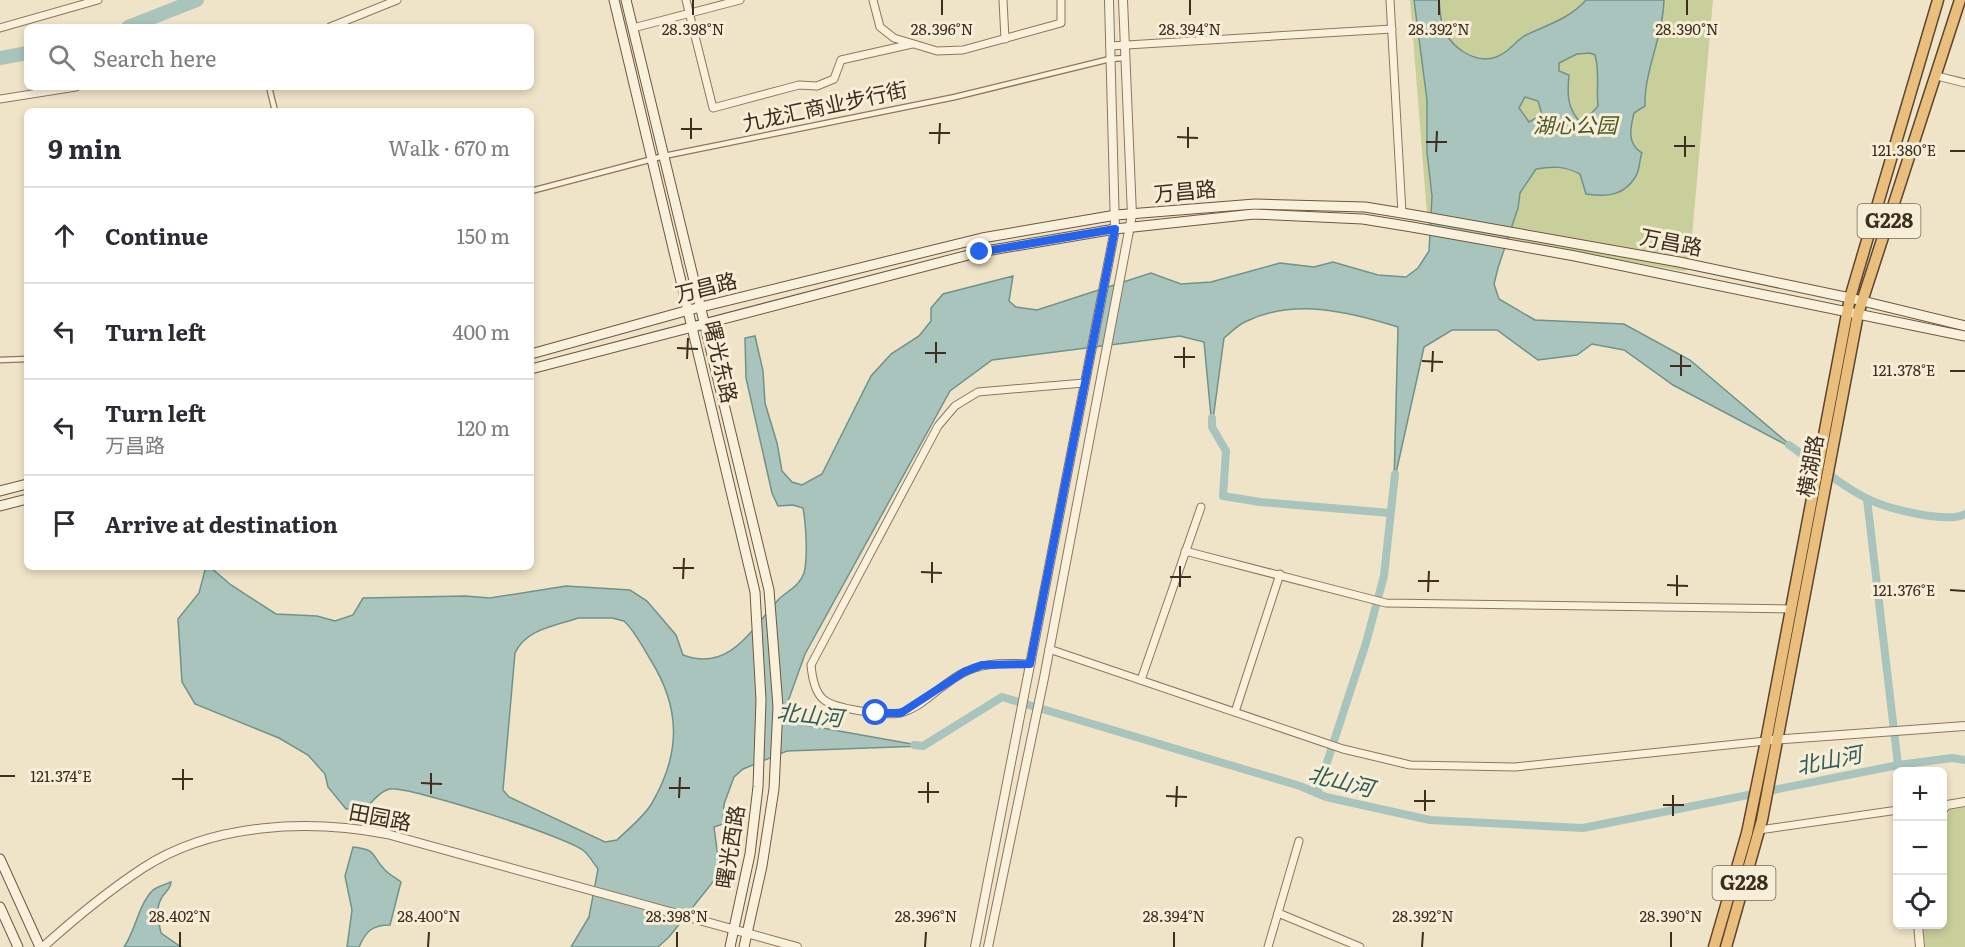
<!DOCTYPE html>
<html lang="en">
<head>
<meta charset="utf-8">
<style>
	body { margin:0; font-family:Literata,"Noto Sans SC",serif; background:#f7f7f7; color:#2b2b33 }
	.controls { position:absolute; right:18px; bottom:18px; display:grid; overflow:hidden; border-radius:9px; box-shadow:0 3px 9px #0003 }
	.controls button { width:54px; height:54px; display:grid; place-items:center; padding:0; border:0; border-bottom:2px solid #e1e1e2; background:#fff; color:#2b2b33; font:30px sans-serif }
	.stop { position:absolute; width:18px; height:18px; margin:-14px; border:4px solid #2563eb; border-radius:50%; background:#fff }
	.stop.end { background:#2563eb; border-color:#fff; box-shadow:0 2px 6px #0008 }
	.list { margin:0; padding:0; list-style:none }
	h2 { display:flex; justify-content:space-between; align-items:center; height:78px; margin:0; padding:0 24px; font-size:26px }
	h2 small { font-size:20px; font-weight:400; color:#7c7c81 }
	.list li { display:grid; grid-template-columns:39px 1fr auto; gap:18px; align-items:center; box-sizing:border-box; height:96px; padding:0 24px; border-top:2px solid #e1e1e2 }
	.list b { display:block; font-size:22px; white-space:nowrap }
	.list p { margin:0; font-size:20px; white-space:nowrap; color:#7c7c81 }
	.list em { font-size:20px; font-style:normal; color:#7c7c81 }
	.icon { flex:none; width:33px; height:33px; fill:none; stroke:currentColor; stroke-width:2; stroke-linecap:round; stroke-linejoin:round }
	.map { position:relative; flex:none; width:1965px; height:947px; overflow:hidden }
	.search { position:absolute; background:#fff; box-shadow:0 3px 9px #0003; left:24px; top:24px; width:510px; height:66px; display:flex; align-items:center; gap:15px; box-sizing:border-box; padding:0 21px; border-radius:9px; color:#7c7c81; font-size:22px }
	.panel { position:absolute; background:#fff; box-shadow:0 3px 9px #0003; left:24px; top:108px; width:510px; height:462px; border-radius:9px }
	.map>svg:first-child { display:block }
	.green { fill:#c9cf9b }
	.water { fill:#a9c4bc; stroke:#6f938a; stroke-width:1.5; fill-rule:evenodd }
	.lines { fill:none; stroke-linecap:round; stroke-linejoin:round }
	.canal { stroke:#a9c4bc; stroke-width:8 }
	.river { stroke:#a9c4bc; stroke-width:14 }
	.pedestrian-casing { stroke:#8d765c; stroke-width:7 }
	.minor-casing { stroke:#8d765c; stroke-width:9 }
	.tertiary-casing { stroke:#8d765c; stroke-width:10 }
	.secondary-casing { stroke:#6f573f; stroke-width:11 }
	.trunk-casing { stroke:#5b4430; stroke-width:13 }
	.pedestrian { stroke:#faf1dc; stroke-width:4.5 }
	.minor { stroke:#faf1dc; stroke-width:7 }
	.tertiary { stroke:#faf1dc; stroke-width:8 }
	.secondary { stroke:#faf1dc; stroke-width:9 }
	.trunk { stroke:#eabe7c; stroke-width:10 }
	.route { stroke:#2563eb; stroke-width:8 }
	.ticks { fill:none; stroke:#3d2e20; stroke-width:2 }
	.labels { text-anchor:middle; stroke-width:6; stroke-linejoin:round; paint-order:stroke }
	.shield { fill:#f7eed8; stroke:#756857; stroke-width:1.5 }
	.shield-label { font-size:20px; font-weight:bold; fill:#3d2e20 }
	.street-label { font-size:21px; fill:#3d2e20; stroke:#f7eed8 }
	.park-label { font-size:21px; font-style:italic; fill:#4d5a26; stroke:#f7eed8 }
	.water-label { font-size:22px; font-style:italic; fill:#2f5d5a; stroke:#f7eed8 }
	.ticks-label { font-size:15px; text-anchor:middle; fill:#3d2e20; stroke:#f7eed8; stroke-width:6; stroke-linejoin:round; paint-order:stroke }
</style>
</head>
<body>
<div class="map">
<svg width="1965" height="947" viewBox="0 0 1965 947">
	<rect width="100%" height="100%" fill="#f0e4c8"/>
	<g class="green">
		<path d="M1410,0H1713L1689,270L1683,271L1428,227Z"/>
		<path d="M1965,807V947H1925L1923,925L1942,924L1943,822L1950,810Z"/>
	</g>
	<g class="water">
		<path d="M1414,0H1439C1440,8 1440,16 1442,23C1447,45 1474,65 1496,57C1509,53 1515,41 1526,35C1549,24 1569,19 1586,0H1664C1663,37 1644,71 1645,106L1634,113C1630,129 1627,144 1642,153C1639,160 1640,170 1636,176C1624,196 1608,197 1586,194L1580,174C1565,166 1552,166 1536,169L1520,193L1518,208L1498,268L1494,284L1499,299L1535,320L1624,324L1690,360L1796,450L1673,385L1624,350L1592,344L1577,355L1538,360L1497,330H1452L1424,347L1394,482L1398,327C1350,312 1295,298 1247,321C1239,324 1231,332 1224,338L1212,427L1204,342L1180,336L992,360L950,391L805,654L786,707L800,724L923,746L787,751L743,769L734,777L724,804L723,824L714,827L720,873L669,937L658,947H571L589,917L598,869C594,864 589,855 584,851C568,837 409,786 390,789C380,791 372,802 365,809H346L328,787L325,774L308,755L279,738L195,704L182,682L178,619L199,593L205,570L210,567L231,585L276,614L317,616L335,621L353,615L363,598L465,596L490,598L566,586L630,590L647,601L676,635L683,655C730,673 752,628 779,599C787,591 800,586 804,573C808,558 806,524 803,508L793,505L778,506L772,493L746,378L745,338L755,336L763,371L765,403L777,443L782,471L792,482L802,485L822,474L871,376L891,354L919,336L931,321V308L943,294L1013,276L1009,301L1016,307L1037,310L1151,273L1181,284L1211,282L1280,263L1314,267L1333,262L1378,275L1406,277L1418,268L1429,251L1432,196L1427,152V100ZM1590,53L1595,55C1600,72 1596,88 1598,106L1582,124C1567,109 1567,95 1569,75L1559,71V63L1577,54ZM1525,97L1538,101L1542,115L1529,122L1519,108ZM578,618H612L624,621C635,631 642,646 650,659C681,708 681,753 652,803C644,817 628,829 617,840L605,842L509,797L503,790L515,653C526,629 555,626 578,618Z"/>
		<path d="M353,847C379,850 370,855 385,870C390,875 396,878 401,882L390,925C372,925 366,931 359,947H347L352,910L345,876Z"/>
		<path d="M171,882C170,891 165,891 161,899C155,909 159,923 161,933L181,947H124C136,930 138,905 153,890C157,887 166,884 171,882Z"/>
	</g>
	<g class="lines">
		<g class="canal">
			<path d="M1212,418V427L1226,451L1223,496L1260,502L1390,513"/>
			<path d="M1789,445C1814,462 1839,485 1866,498C1885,508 1946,524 1965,514"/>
			<path d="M1867,499L1898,765"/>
			<path d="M914,745L923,746L1002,697L1300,786L1326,797L1430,820L1583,828L1898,765L1952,758L1965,760"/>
			<path d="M1317,793L1366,643L1384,576L1395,474"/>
		</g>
		<g class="river">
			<path d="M128,27L197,0"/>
			<path d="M0,58L27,53"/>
		</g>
		<g class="pedestrian-casing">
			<g id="pedestrian">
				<path d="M269,87L275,111"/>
				<path d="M531,191L664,156L955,97L1110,59L1125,58"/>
				<path d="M0,360L27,359"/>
			</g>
		</g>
		<g class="minor-casing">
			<g id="minor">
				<path d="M686,0L713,108L799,85L817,86L834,79L841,60L912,44"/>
				<path d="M873,0L880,27L894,38L937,51L963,50L1061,23V0"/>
				<path d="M1003,0L1005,39"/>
				<path d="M1390,0L1402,213"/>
				<path d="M330,27L397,0"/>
				<path d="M0,28L98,0"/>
				<path d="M633,28L740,0"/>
				<path d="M1110,46L1392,29"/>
				<path d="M1937,76L1965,83"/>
				<path d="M0,99L76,87"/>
				<path d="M1185,551L1386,603L1792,609"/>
				<path d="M1049,649L1343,749L1410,765L1515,767L1766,741"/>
				<path d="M1031,664C1008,663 987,662 967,671C943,681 925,707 900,713C885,716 834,709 823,699C814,691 812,676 811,665L938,426L955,406L978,392L1084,383"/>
				<path d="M1141,680L1201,507"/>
				<path d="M1235,712L1280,574"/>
				<path d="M1759,830L1898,810"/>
				<path d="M1278,913L1360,947"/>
				<path d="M1268,947L1299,841"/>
			</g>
		</g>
		<g class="tertiary-casing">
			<g id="tertiary">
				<path d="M1772,740L1965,726"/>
				<path d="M1942,811L1947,805L1965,802"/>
				<path d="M1918,924L1920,947"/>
				<path d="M43,947C74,919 108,891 143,868C212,823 308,819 387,834L797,947"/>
				<path d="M975,947L1115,229L1109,0"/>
				<path d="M988,947L1044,678L1132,215L1123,0"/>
			</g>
		</g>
		<g class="secondary-casing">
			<g id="secondary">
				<path d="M614,0L755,592L761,700L758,787L750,854L730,947"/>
				<path d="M626,0L769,590L778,707L774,789L762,866L744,947"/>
				<path d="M531,354L689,310L982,238L1116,215L1255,204L1365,207L1414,215L1679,262L1850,298L1965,326"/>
				<path d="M531,369L980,252L1115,229L1254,214L1363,219L1412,227L1575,256L1965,336"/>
				<path d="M0,491L27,484"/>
				<path d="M0,506L27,499"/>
				<path d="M0,859L40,947"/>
				<path d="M0,907L18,947"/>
			</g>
		</g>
		<g class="trunk-casing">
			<g id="trunk">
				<path d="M1714,947L1747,833L1766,741L1850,298L1938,0"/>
				<path d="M1726,947L1762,820L1858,314L1960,0"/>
			</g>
		</g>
		<use href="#pedestrian" class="pedestrian"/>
		<use href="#minor" class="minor"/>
		<use href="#tertiary" class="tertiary"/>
		<use href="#secondary" class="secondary"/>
		<use href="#trunk" class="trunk"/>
	</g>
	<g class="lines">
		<path class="route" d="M876,713H901L964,672L982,665L1030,664L1115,229L980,252"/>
	</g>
	<path class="ticks" d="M693,15V0M942,15V0M1190,15V0M1439,15V0M1687,15V0M681,129H702M929,133H950M1177,137L1198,138M691,139V118M1426,142H1447M939,144L940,123M1674,146H1695M1188,148V127M1950,151H1965M1436,152L1437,131M1685,157V136M677,348L698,349M925,353H946M1174,357H1195M687,359L688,338M1422,361L1443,362M936,363V342M1670,366H1691M1184,368V347M1950,371H1965M1432,372L1433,351M1681,376V355M673,568H694M921,572L942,573M1170,577H1191M683,579L684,558M1418,581H1439M932,583V562M1667,585L1688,586M1180,587V566M1950,590L1965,591M1428,592L1429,571M1677,596V575M0,776H15M172,779H193M421,783L442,784M669,788H690M183,790V769M918,792H939M431,794V773M1166,796L1187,797M679,798L680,777M1414,801H1435M928,803V782M1663,805H1684M1176,807L1177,786M1425,811V790M1673,816V795M180,947V932M428,947L429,932M677,947V932M925,947L926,932M1174,947V932M1422,947L1423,932M1671,947V932"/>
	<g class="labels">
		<g class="shield">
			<rect x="1857.5" y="204" width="63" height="34" rx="4.5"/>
			<rect x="1712.5" y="866" width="63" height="34" rx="4.5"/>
		</g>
		<g class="shield-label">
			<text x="1889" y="228">G228</text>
			<text x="1744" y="890">G228</text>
		</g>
		<g class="street-label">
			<text transform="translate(825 107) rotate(-12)" y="7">九龙汇商业步行街</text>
			<text transform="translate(1185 192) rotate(-5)" y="7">万昌路</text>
			<text transform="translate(1671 243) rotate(11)" y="7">万昌路</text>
			<text transform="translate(706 288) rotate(-14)" y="7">万昌路</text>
			<text transform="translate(720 362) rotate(77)" y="7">曙光东路</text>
			<text transform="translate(1811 466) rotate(-80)" y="7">横湖路</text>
			<text transform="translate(380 818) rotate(11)" y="7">田园路</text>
			<text transform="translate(731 847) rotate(-81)" y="7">曙光西路</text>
		</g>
		<g class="park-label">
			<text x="1575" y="133">湖心公园</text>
		</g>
		<g class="water-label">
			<text transform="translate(810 715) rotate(6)" y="8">北山河</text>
			<text transform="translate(1829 760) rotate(-11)" y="8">北山河</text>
			<text transform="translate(1341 781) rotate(14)" y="8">北山河</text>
		</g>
	</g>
	<g class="ticks-label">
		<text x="693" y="35">28.398°N</text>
		<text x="942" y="35">28.396°N</text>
		<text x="1190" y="35">28.394°N</text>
		<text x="1439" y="35">28.392°N</text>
		<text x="1687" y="35">28.390°N</text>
		<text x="1904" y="156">121.380°E</text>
		<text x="1904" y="376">121.378°E</text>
		<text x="1904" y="596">121.376°E</text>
		<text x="61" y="782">121.374°E</text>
		<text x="180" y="922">28.402°N</text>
		<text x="429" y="922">28.400°N</text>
		<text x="677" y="922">28.398°N</text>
		<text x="926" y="922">28.396°N</text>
		<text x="1174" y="922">28.394°N</text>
		<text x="1423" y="922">28.392°N</text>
		<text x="1671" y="922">28.390°N</text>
	</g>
</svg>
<div class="controls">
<button>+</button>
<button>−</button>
<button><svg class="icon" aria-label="locate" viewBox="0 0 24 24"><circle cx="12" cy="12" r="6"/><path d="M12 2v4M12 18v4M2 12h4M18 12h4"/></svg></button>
</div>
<div class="stop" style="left:876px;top:713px"></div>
<div class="stop end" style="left:980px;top:252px"></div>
<div class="search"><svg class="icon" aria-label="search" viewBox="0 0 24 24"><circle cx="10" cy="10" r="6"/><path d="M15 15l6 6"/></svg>Search here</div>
<section class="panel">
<h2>9 min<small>Walk · 670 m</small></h2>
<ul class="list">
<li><svg class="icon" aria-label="ahead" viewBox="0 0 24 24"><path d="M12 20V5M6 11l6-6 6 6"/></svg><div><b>Continue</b></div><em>150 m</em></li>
<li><svg class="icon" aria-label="left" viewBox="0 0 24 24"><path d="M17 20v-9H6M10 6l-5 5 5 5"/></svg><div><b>Turn left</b></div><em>400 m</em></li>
<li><svg class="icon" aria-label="left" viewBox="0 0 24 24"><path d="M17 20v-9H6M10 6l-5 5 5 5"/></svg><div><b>Turn left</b><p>万昌路</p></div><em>120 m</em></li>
<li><svg class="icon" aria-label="arrive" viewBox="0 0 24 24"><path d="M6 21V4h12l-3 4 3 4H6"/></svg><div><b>Arrive at destination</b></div></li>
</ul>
</section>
</div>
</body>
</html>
